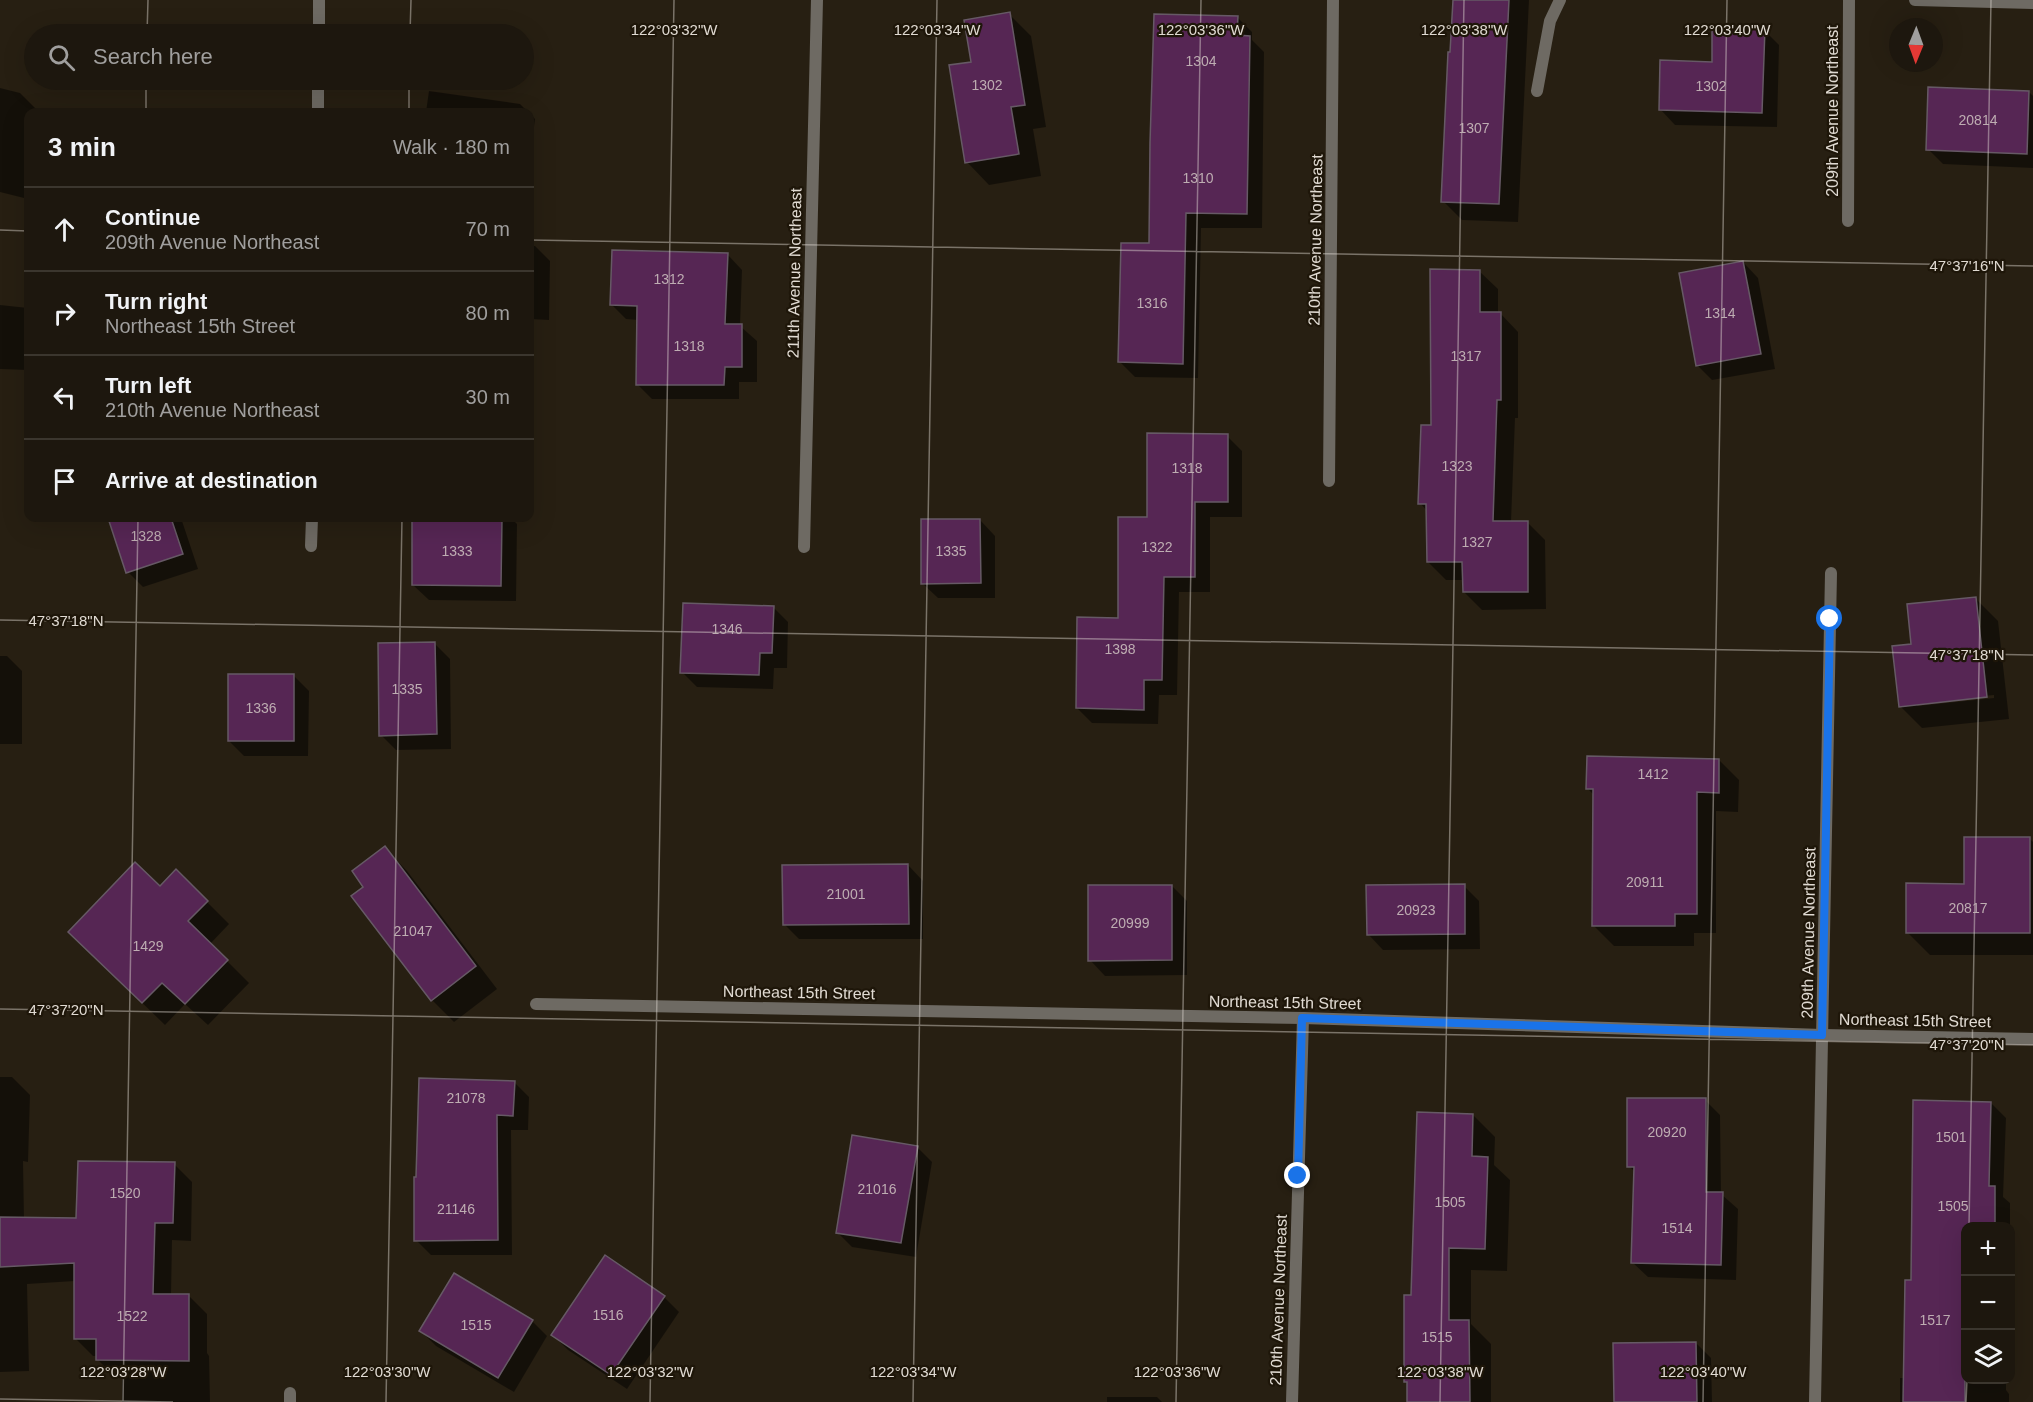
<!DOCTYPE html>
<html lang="en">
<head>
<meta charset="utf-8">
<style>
	body { margin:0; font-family:Arial,sans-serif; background:#252017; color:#f1f3f6 }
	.controls { position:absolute; right:18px; bottom:18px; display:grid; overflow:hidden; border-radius:12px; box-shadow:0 6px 24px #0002 }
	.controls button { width:54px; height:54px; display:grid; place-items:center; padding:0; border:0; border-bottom:2px solid #3b362e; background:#1d170e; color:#f1f3f6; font:30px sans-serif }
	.compass { position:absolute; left:1889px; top:18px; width:54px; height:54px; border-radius:50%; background:#1d170e; box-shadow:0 6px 24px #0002; rotate:181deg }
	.stop { position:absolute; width:18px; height:18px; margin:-14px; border:4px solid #1a73e8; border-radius:50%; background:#fff }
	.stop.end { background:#1a73e8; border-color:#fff; box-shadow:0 2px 6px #0008 }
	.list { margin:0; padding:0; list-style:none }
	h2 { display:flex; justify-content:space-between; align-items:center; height:78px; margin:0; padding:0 24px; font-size:26px }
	h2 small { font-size:20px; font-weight:400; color:#a09f9e }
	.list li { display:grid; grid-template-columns:39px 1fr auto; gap:18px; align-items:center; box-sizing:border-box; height:84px; padding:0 24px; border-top:2px solid #3b362e }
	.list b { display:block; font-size:22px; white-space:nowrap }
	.list p { margin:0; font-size:20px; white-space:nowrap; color:#a09f9e }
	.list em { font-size:20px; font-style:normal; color:#a09f9e }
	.icon { flex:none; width:33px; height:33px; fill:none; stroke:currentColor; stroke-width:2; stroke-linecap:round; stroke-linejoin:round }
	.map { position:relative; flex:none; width:2033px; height:1402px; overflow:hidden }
	.search { position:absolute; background:#1d170e; box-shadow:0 6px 24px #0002; left:24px; top:24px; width:510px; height:66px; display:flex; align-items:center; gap:15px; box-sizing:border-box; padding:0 21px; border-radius:33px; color:#a09f9e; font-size:22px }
	.panel { position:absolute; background:#1d170e; box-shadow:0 6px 24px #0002; left:24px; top:108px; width:510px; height:414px; border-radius:12px }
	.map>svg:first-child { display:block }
	.shadow { fill:#0007; fill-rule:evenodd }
	.building { fill:#562654; stroke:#665965; stroke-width:1.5 }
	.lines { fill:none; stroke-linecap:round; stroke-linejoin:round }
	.street { stroke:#6e6a63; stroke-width:12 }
	.route { stroke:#1a73e8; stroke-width:8 }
	.ticks { fill:none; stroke:#e0dad2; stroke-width:1.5; stroke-opacity:0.45 }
	.labels { text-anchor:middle; stroke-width:4.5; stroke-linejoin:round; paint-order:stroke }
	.number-label { font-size:14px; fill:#beadb2 }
	.street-label { font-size:16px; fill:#e0dad2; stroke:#1e1609 }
	.ticks-label { font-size:15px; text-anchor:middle; fill:#e0dad2; stroke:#1e1609; stroke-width:4.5; stroke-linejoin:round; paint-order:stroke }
</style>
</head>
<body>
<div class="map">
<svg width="2033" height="1402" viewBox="0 0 2033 1402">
	<rect width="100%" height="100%" fill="#271f12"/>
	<g class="shadow">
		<path d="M1455,0H1529L1518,222L1462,220L1443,201Z"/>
		<path d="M1009,14L1031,36L1046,127L1033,129L1041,176L989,185L967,162L973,64Z"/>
		<path d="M1237,17L1252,32V40L1264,52L1262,228H1201L1198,378L1135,377L1120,362Z"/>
		<path d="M1764,30L1779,45L1777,127L1675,125L1660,109L1713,63Z"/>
		<path d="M0,88L20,93L39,112H28V199L0,192Z"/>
		<path d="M429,91L520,104L528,112H426Z"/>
		<path d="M2029,92L2033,96V168L1943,164L1928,149Z"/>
		<path d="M530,114L535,119L530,156Z"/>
		<path d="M530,246H535L550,261L549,320L530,319Z"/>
		<path d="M727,254L742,270L740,326L757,341V382H739V399H652L637,384L638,320L626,319L611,304Z"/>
		<path d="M1743,262L1758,278L1775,369L1712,380L1697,365Z"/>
		<path d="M1479,271L1498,289V313H1500L1518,332V418H1515L1511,522H1527L1545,540L1546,609L1482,610L1464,592V580H1446L1428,562V512L1420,503L1432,427Z"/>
		<path d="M0,305L28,308V370L0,369Z"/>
		<path d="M1227,436L1242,451V517H1210V592H1179L1177,695H1159L1158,724L1092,723L1077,708L1120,620L1148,519Z"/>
		<path d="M110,518H181L198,569L143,587L128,572Z"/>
		<path d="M414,518H511L517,524L516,601L429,600L413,585Z"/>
		<path d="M980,520L995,536V598H938L922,583Z"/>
		<path d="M1975,598L1998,621L2009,719L1922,728L1900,706L1913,645ZM1994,695V698L1917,706V703Z"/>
		<path d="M773,607L788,622L787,668H774L773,689L697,687L682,672Z"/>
		<path d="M434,643L450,659L451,749L396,750L381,735Z"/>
		<path d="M0,656H7L22,671V744H0Z"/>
		<path d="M294,676L309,691L308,756H244L229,741Z"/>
		<path d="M1719,760L1739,780L1738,812L1716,811V933H1694V946H1614L1594,926V795L1587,788Z"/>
		<path d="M2030,839L2033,842V955H1930L1908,933L1965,885Z"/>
		<path d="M385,848L407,871L497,989L454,1022L432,1000L365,887Z"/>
		<path d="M908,865L923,881V939H799L784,924Z"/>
		<path d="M176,871L229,924L210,944L249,983L208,1025L185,1004L165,1025L92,954Z"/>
		<path d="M1172,886L1187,901V975L1105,976L1090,960Z"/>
		<path d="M1464,886L1479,901L1480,949L1383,950L1368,934Z"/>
		<path d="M0,1077H12L30,1095L28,1162L23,1161L24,1219L78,1220L174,1164L192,1182L191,1241L172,1240L171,1296H189L207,1314V1353L209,1356L210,1402H122V1378H116L98,1360V1356H93L75,1338V1281L27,1284L29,1371L0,1372Z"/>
		<path d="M514,1082L529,1097L528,1130H511L512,1255H431L416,1240Z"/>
		<path d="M1705,1100L1720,1115L1721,1194L1738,1209L1736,1280L1648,1277L1632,1262L1635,1172L1629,1166Z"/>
		<path d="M1991,1103L2006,1118L2003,1197L2010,1203V1226H1966V1380H2006V1390L2009,1394V1402H1900V1378H1904L1912,1281Z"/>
		<path d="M1473,1115L1495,1137L1494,1165L1510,1180L1507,1271L1471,1270V1324L1491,1344V1402H1408V1385L1405,1382L1412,1297Z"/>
		<path d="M917,1147L932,1162L916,1257L852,1247L837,1232Z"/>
		<path d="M606,1258L664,1297L679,1312L627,1389L568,1350L553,1335Z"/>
		<path d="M454,1275L532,1321L547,1336L514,1392L436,1346L421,1331Z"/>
		<path d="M1696,1343L1711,1358L1712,1402H1615Z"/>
		<path d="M1107,1397H1157L1162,1402H1107Z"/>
	</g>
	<g class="building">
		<path d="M1453,0H1509L1499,204L1441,202L1448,52H1450Z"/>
		<path d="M1010,12L1025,105L1011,107L1019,154L965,163L949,65L971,62L964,20Z"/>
		<path d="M1154,14L1238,16L1237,35L1250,36L1247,214L1186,213L1183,364L1118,362L1121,243H1149L1150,143Z"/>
		<path d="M1712,27L1765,28L1762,113L1659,110L1660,60L1712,62Z"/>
		<path d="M1928,87L2029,91L2027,154L1926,150Z"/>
		<path d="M612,250L728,253L725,324H742V367H725L724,385H636L637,306L610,305Z"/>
		<path d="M1743,261L1761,354L1696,366L1679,273Z"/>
		<path d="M1430,269L1480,270V312H1501V400H1497L1493,521H1528V592H1463L1462,562H1427L1426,504H1418L1421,425H1431Z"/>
		<path d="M1147,433L1228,434V502H1195V577H1164L1162,680H1144V710L1076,708L1077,617L1118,618V517H1147Z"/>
		<path d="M108,518H171L183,554L126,573Z"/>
		<path d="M412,518H502L501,586L412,585Z"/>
		<path d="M921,519H980L981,583L921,584Z"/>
		<path d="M1976,597L1987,697L1899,707L1892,646L1911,644L1907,604Z"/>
		<path d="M683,603L774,606L772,653H760L759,675L680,673Z"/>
		<path d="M435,642L437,734L379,736L378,643Z"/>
		<rect x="228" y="674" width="66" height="67"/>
		<path d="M1587,756L1719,759V793L1697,792V914H1675V926H1592L1593,789H1586Z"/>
		<path d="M1964,837H2030V933H1906V883L1964,884Z"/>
		<path d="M385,846L476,966L431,1001L351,896L363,887L352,871Z"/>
		<path d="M135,862L160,886L176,869L208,901L188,921L228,960L185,1004L162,983L142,1003L68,932Z"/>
		<path d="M908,864L909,924L783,925L782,865Z"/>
		<path d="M1465,884V934L1367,935L1366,885Z"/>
		<path d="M1088,885H1172V960L1088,961Z"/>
		<path d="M419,1078L515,1081L513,1116L497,1115L498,1240L414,1241V1177H416Z"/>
		<path d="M1627,1098H1706V1192H1723L1721,1265L1631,1263L1634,1167H1627Z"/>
		<path d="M1913,1100L1991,1102L1989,1186H1995V1227H1965V1402H1903L1905,1280H1911Z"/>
		<path d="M1417,1112L1473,1114L1472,1156L1488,1157L1485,1249L1449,1248V1320H1469L1470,1402H1407V1382H1404V1295H1411Z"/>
		<path d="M852,1135L918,1146L901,1243L836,1233Z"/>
		<path d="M78,1161L175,1162L173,1223H155L153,1294H189V1361L96,1360V1339H74V1263L0,1267V1217L76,1218Z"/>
		<path d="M605,1255L665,1296L611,1375L551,1335Z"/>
		<path d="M454,1273L533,1320L498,1378L419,1331Z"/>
		<path d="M1696,1342L1697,1402H1614L1613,1343Z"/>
	</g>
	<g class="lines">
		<g class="street">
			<path d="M1915,0L2033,3"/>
			<path d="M319,34V0"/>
			<path d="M1537,91L1550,21L1560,0"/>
			<path d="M318,112V80"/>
			<path d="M1848,221L1849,0"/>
			<path d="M1329,481L1333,0"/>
			<path d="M311,546L312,518"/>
			<path d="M804,547L817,0"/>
			<path d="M536,1004L1303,1018L1822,1035L2033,1039"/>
			<path d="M290,1402V1393"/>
			<path d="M1292,1402L1303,1018"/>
			<path d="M1815,1402L1831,573"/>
		</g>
	</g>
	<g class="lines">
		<path class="route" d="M1298,1176L1302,1018L1822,1035L1830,619"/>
	</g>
	<path class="ticks" d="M147,34L148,0M410,34L411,0M146,112V80M409,112V80M0,230L28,231M530,240L2033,266M0,620L2033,655M0,1009L2033,1045M1969,1226L1991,0M0,1399L173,1402M123,1402L138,518M386,1402L402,518M650,1402L674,0M913,1402L937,0M1176,1402L1201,0M1440,1402L1464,0M1703,1402L1727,0M1966,1402L1967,1380"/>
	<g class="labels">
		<g class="number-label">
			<text x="1201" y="66">1304</text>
			<text x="987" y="90">1302</text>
			<text x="1711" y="91">1302</text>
			<text x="1978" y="125">20814</text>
			<text x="1474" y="133">1307</text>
			<text x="1198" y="183">1310</text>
			<text x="669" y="284">1312</text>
			<text x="1152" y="308">1316</text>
			<text x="1720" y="318">1314</text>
			<text x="689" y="351">1318</text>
			<text x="1466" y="361">1317</text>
			<text x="1457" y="471">1323</text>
			<text x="1187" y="473">1318</text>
			<text x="146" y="541">1328</text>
			<text x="1477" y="547">1327</text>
			<text x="1157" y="552">1322</text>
			<text x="457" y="556">1333</text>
			<text x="951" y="556">1335</text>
			<text x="727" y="634">1346</text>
			<text x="1120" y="654">1398</text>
			<text x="407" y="694">1335</text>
			<text x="261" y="713">1336</text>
			<text x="1653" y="779">1412</text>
			<text x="1645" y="887">20911</text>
			<text x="846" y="899">21001</text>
			<text x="1968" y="913">20817</text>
			<text x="1416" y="915">20923</text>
			<text x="1130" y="928">20999</text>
			<text x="413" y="936">21047</text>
			<text x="148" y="951">1429</text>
			<text x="466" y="1103">21078</text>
			<text x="1667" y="1137">20920</text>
			<text x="1951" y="1142">1501</text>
			<text x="877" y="1194">21016</text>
			<text x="125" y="1198">1520</text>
			<text x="1450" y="1207">1505</text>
			<text x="1953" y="1211">1505</text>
			<text x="456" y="1214">21146</text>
			<text x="1677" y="1233">1514</text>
			<text x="608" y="1320">1516</text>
			<text x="132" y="1321">1522</text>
			<text x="1935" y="1325">1517</text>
			<text x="476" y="1330">1515</text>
			<text x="1437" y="1342">1515</text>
		</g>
		<g class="street-label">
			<text transform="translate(1832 111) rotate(-90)" y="6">209th Avenue Northeast</text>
			<text transform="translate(1315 240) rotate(-89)" y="6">210th Avenue Northeast</text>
			<text transform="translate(794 273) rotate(-89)" y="6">211th Avenue Northeast</text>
			<text transform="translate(1808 933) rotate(-89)" y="6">209th Avenue Northeast</text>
			<text transform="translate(799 992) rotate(1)" y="6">Northeast 15th Street</text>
			<text transform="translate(1285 1002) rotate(1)" y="6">Northeast 15th Street</text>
			<text transform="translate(1915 1020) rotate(1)" y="6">Northeast 15th Street</text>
			<text transform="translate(1278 1300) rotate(-88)" y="6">210th Avenue Northeast</text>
		</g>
	</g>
	<g class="ticks-label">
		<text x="674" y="35">122°03'32"W</text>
		<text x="937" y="35">122°03'34"W</text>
		<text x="1201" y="35">122°03'36"W</text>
		<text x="1464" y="35">122°03'38"W</text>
		<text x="1727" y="35">122°03'40"W</text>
		<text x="1967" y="271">47°37'16"N</text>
		<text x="66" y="626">47°37'18"N</text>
		<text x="1967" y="660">47°37'18"N</text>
		<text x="66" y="1015">47°37'20"N</text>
		<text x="1967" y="1050">47°37'20"N</text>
		<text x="123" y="1377">122°03'28"W</text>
		<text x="387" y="1377">122°03'30"W</text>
		<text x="650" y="1377">122°03'32"W</text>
		<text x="913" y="1377">122°03'34"W</text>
		<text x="1177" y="1377">122°03'36"W</text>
		<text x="1440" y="1377">122°03'38"W</text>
		<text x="1703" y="1377">122°03'40"W</text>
	</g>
</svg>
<div class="controls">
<button>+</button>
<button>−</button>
<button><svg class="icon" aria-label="layers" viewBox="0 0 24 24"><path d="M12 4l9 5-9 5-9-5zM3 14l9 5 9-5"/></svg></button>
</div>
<svg class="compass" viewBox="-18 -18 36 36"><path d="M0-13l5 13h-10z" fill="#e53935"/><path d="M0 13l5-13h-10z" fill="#a09f9e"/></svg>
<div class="stop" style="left:1830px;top:619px"></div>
<div class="stop end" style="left:1298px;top:1176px"></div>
<div class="search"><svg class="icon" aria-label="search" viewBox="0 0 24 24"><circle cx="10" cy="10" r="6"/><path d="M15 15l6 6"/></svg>Search here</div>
<section class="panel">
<h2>3 min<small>Walk · 180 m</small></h2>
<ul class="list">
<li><svg class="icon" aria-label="ahead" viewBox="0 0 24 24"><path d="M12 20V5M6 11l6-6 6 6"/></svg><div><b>Continue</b><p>209th Avenue Northeast</p></div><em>70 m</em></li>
<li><svg class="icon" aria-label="right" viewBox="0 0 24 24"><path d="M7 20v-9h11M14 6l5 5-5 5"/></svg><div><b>Turn right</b><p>Northeast 15th Street</p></div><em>80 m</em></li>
<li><svg class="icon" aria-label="left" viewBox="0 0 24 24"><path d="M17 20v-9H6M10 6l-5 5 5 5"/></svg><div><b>Turn left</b><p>210th Avenue Northeast</p></div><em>30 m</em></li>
<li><svg class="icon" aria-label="arrive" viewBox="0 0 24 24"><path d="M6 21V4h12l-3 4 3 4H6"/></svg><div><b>Arrive at destination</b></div></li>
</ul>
</section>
</div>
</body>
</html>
